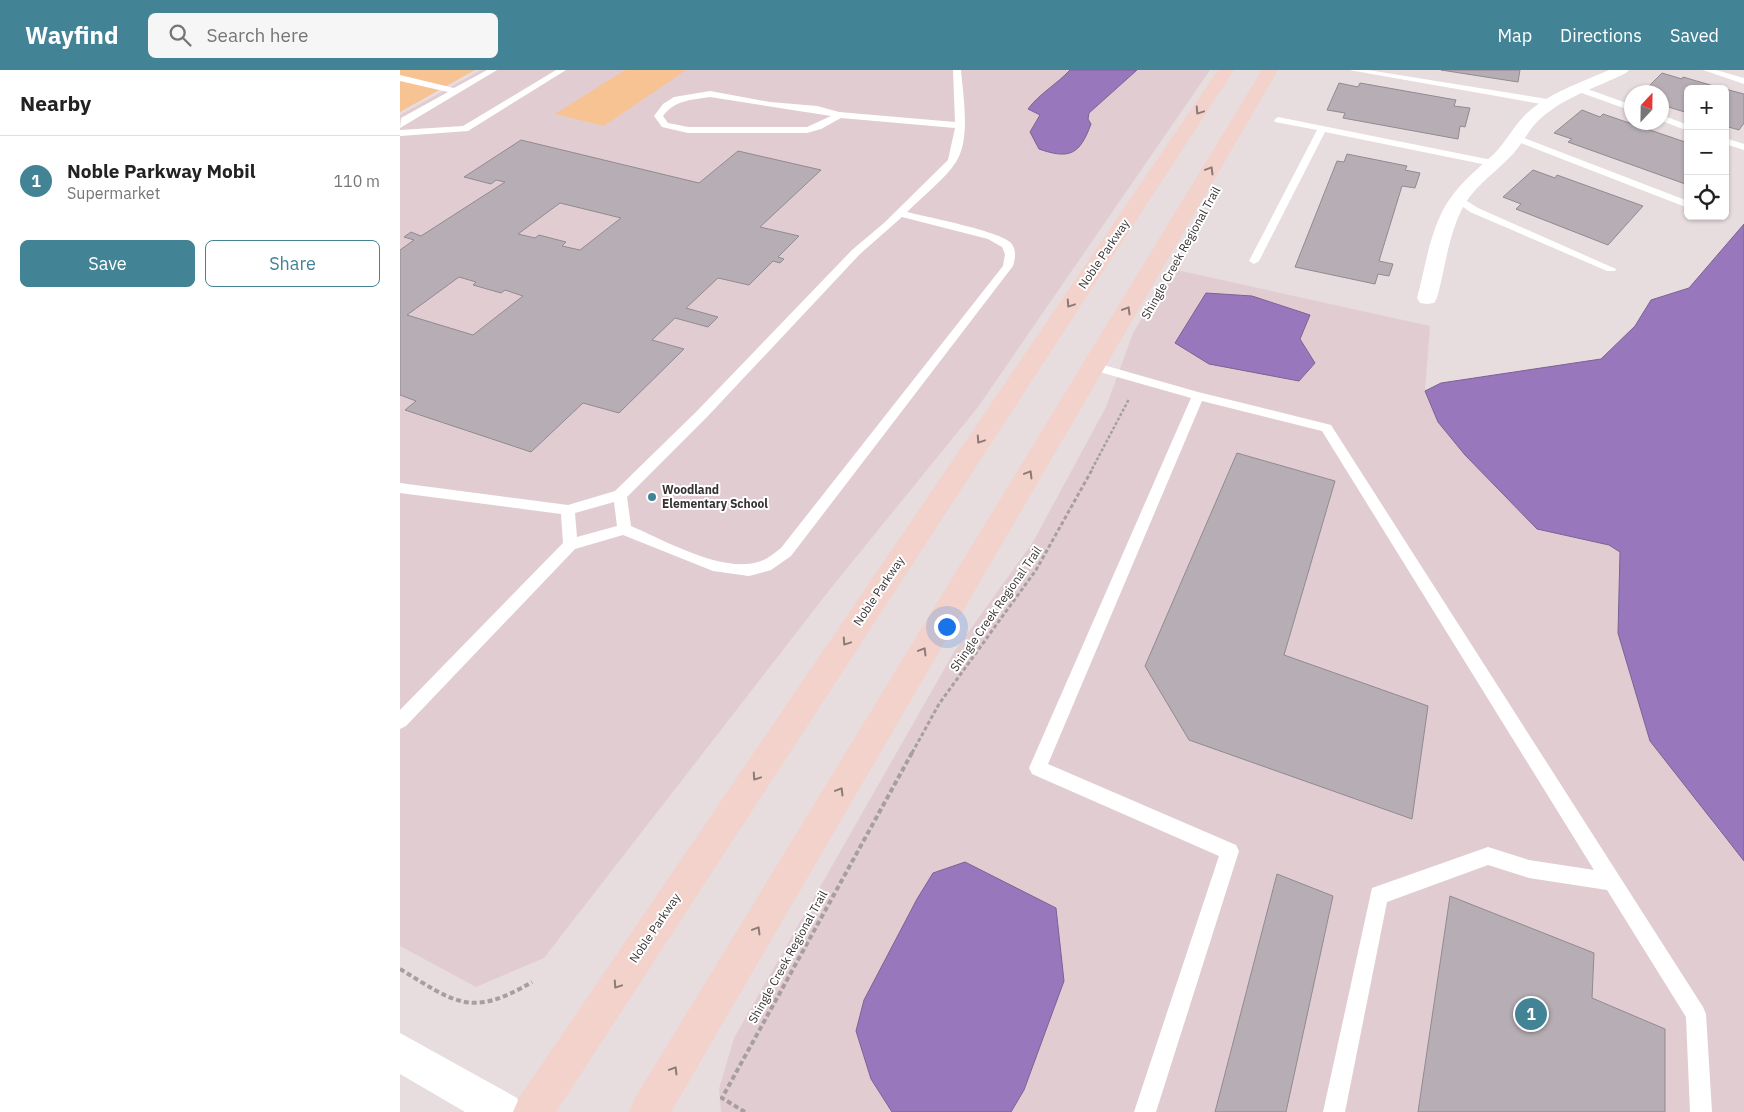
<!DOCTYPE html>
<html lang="en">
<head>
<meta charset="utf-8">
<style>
	body { margin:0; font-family:"IBM Plex Sans",sans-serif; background:#f6f6f6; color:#222 }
	.controls { position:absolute; right:15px; top:15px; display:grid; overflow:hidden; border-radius:8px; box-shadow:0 1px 4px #0004 }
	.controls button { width:45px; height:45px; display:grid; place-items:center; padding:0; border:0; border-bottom:1px solid #e0e0e0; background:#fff; color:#222; font:25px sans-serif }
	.compass { position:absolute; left:1224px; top:15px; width:45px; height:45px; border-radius:50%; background:#fff; box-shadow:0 1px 4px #0004; rotate:22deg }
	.you { position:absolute; left:546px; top:556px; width:18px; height:18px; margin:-12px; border:4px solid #fff; border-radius:50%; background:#1a73e8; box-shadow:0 0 0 8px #1a73e833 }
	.badge { display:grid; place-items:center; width:32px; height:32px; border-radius:50%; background:#428496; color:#fff; font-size:16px; font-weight:700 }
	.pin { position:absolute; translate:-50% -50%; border:2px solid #fff; box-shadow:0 1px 5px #0006 }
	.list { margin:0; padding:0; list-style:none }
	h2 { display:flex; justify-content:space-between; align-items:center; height:65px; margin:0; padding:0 20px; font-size:21px }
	h2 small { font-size:16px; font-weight:400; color:#767676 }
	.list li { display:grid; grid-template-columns:32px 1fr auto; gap:15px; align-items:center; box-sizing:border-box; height:90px; padding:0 20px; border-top:1px solid #e0e0e0 }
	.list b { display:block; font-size:19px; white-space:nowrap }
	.list p { margin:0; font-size:16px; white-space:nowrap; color:#767676 }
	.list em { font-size:16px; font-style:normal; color:#767676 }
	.actions { display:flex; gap:10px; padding:15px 20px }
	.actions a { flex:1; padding:11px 0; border:1px solid #428496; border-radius:8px; text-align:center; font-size:18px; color:#428496 }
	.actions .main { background:#428496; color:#fff }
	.icon { flex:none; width:28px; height:28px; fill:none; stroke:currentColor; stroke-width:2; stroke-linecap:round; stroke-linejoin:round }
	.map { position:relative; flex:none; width:1344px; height:1042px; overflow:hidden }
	header { display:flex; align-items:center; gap:30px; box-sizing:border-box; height:70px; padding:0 25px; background:#428496; color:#fff }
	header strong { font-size:24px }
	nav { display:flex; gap:28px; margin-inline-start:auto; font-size:18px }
	.search { width:350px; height:45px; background:#f6f6f6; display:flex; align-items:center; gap:12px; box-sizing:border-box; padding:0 18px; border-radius:8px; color:#767676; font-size:19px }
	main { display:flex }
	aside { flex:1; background:#fff }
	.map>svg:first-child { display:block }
	.built { fill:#e1cdd1 }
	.green { fill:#f7c393 }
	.water { fill:#9977bc; stroke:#7c6293 }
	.building { fill:#b6aeb4; stroke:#928a90; fill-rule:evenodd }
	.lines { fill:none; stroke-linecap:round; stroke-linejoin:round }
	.path-far2 { stroke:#a79e9f; stroke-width:2.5; stroke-dasharray:3 2; stroke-linecap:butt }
	.path-far1 { stroke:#a79e9f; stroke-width:3; stroke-dasharray:4 2.5; stroke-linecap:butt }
	.path { stroke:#a79e9f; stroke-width:4; stroke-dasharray:5 3; stroke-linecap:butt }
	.lane { fill:#fff; fill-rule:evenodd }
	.street { fill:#fff; fill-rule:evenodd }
	.secondary { fill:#f2d2ca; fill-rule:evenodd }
	.oneway { stroke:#8b7a77 }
	.poi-dot { fill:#428496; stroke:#fff; stroke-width:2 }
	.labels { text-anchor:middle; stroke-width:4; stroke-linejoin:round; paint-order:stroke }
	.street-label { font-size:12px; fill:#373233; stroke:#fff }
	.poi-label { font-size:12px; font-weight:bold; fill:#373233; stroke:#fff; text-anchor:start }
</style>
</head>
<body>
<header>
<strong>Wayfind</strong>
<div class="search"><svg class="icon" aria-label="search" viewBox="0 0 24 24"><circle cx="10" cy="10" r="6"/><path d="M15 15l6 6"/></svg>Search here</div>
<nav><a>Map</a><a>Directions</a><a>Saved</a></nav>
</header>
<main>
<aside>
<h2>Nearby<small></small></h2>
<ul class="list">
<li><span class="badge">1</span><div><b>Noble Parkway Mobil</b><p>Supermarket</p></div><em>110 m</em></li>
</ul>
<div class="actions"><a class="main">Save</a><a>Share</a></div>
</aside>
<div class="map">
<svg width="1344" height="1042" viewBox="0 0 1344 1042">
	<rect width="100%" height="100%" fill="#e7dcde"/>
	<g class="built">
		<path d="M81,0H810L578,337L431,518L144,888L76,917L0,876V45Z"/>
		<path d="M772,199L1030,256L1025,321L1209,475L1220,482L1218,563L1313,754L1344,791V1042H321L319,1019L334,968L554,582L633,472L706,337L733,263Z"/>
	</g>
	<g class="green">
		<path d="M0,0H75L0,42Z"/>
		<path d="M225,0H286L204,56L155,44Z"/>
	</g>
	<g class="water">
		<path d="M670,0H737L689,43L688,49L691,54C680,84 670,90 639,79L630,62L640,45L628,39C639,24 657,14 670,0Z"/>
		<path d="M1344,154V791L1250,671L1218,563L1220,482L1209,475L1137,459L1065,385L1038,352L1025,321L1041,313L1201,289L1235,256L1251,230L1289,218Z"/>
		<path d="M806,223L852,226L910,245L900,269L915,293L899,311L809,294L775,273Z"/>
		<path d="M565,792L656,838L664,911L624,1020L611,1042H492L471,1009L456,961L464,930L517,829L533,803Z"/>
	</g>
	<g class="building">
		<path d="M1041,0H1120L1118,12Z"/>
		<path d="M1262,3L1282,9L1283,7L1324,19H1288V43L1262,35V22H1243Z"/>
		<path d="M939,13L958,17L960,13L1056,30L1054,36L1070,38L1065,57L1060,56L1058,69L943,48L945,43L927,40Z"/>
		<path d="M1325,19L1344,24V53L1339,60L1325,56Z"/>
		<path d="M1182,40L1200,47L1203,44L1288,73V115L1168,72L1172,69L1154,63Z"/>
		<path d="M121,70L299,113L338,81L421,100L360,157L399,166L378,187L384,189L380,193L373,191L349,215L318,208L286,238L318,247L308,257L275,248L252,270L284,279L219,343L183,333L131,382L5,340L16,331L0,325V180L14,170L4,167L11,162L21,166L105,112L96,110L91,114L64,107ZM160,133L221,148L180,180L162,176L166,172L139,165L135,168L118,164ZM59,207L76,212L73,215L101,223L105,220L123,226L73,265L7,245Z"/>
		<path d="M947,84L1007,96L1005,100L1020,103L1015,118L1002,116L979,191L993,194L989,206L978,204L975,214L895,197L937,91L944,92Z"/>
		<path d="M1133,100L1155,108L1157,105L1243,136L1208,175L1116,139L1121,134L1103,127Z"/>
		<path d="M837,383L935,411L884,585L1028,636L1012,749L789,670L745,596Z"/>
		<path d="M877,804L933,826L886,1042H815Z"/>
		<path d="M1050,826L1194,883L1192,928L1265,959V1042H1018Z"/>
	</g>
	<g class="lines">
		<path class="path-far2" d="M692,399L729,329"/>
		<path class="path-far1" d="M512,683L539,634L636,500L693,398"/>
		<g class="path">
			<path d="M0,899C56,933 71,948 132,912"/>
			<path d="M345,1042L322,1028L513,681"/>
		</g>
		<g class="lane">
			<path d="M87,0H97L0,58L1,48L48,22L0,11V5L54,18Z"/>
			<path d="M156,0H166L68,61L0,66V60L63,56Z"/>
			<path d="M553,0H561C563,26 571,69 556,92C545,109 522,127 507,142C526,147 600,161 611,173C617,180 615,189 613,196L391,486L371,500L349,506L313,501L223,465L175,479L6,656L0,659V640L163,473L161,444L0,423V413L168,435L215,421L297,341L452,180L484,153L548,90L555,58L441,48L421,59L407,63H288L262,57L254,46L263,34L274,27L310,21L370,32L417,36L439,42L555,52ZM310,27L431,46L407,57H288L268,53L263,46C275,30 291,30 310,27ZM502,147L588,169L602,177L605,184L603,196L381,478C374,483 367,490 358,492C321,503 264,470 231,456L227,427L307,347L460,184ZM214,432L217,456L177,467L175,443Z"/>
			<path d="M949,0H968L1153,30L1157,33L1153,36Z"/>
			<path d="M1303,0H1316L1344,8V14Z"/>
			<path d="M1179,16L1232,35V41L1176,21L1175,19Z"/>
			<path d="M1262,45L1288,55V61L1262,51Z"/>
			<path d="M878,47L1092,90L1097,93L1092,96L925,62L859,191L854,194L849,191L917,60L875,52L874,50Z"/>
			<path d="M1116,65L1288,131V138L1113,70L1111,68Z"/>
			<path d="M1325,68L1344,74V80L1325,74Z"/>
			<path d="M1059,126L1078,138L1216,199L1215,201H1207L1070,142L1055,131V127Z"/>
			<path d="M693,292L798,322L931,355L1303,937L1306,944L1312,1042H1290L1286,947L1207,820L1129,808L1088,795L987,832L945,1042H923L972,818L1088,777L1129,790L1194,800L922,361L802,331L648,694L836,775L839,781L756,1042H734L819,786L632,704L629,698L791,328L689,299L687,296Z"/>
		</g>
		<g class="street">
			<path d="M1209,0H1229L1226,3C1196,18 1160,28 1136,53C1126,64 1120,78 1108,89C1092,105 1072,119 1062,139C1048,167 1045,199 1037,228L1034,233L1027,234L1020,233L1017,228C1025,199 1029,167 1043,140C1055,117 1075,101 1094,84C1106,72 1113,57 1125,45C1148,23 1180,13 1209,0Z"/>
			<path d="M0,963L117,1028L123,1042H65L0,1004Z"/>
		</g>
		<g class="secondary">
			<path d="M818,0H834L156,1042H113L119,1028Z"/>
			<path d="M862,0H878L271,1042H229L235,1028Z"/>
		</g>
	</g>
	<defs><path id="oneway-chevron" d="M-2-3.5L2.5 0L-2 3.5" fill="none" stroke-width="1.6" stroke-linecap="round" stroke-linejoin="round" transform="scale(1.25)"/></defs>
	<g class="oneway">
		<use href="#oneway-chevron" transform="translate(799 41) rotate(124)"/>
		<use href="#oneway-chevron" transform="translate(810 100) rotate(-59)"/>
		<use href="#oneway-chevron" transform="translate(670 234) rotate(124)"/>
		<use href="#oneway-chevron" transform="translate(727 240) rotate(-59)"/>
		<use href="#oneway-chevron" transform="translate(580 370) rotate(124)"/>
		<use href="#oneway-chevron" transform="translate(629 404) rotate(-59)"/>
		<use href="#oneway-chevron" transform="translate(446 572) rotate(124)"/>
		<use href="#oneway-chevron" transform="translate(523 581) rotate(-59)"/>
		<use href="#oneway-chevron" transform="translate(356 707) rotate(124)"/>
		<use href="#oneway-chevron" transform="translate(440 721) rotate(-59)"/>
		<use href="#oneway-chevron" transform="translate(357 860) rotate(-59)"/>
		<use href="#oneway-chevron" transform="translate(217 915) rotate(124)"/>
		<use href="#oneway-chevron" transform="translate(274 1000) rotate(-59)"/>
	</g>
	<circle class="poi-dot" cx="252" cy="427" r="5"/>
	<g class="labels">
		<g class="street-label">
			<text transform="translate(781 183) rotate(-61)" y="4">Shingle Creek Regional Trail</text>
			<text transform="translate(704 184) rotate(-56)" y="4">Noble Parkway</text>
			<text transform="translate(479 521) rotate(-56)" y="4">Noble Parkway</text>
			<text transform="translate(596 539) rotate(-55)" y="4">Shingle Creek Regional Trail</text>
			<text transform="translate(255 858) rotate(-56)" y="4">Noble Parkway</text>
			<text transform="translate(388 887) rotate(-61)" y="4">Shingle Creek Regional Trail</text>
		</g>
		<g class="poi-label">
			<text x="262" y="424">Woodland<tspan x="262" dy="14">Elementary School</tspan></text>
		</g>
	</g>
</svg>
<div class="controls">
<button>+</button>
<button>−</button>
<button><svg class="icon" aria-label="locate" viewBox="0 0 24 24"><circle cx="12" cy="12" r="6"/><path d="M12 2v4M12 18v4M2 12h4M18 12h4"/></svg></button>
</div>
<svg class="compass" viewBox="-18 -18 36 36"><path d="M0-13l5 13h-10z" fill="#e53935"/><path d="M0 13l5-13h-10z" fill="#767676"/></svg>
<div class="you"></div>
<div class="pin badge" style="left:1131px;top:944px">1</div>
</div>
</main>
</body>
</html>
